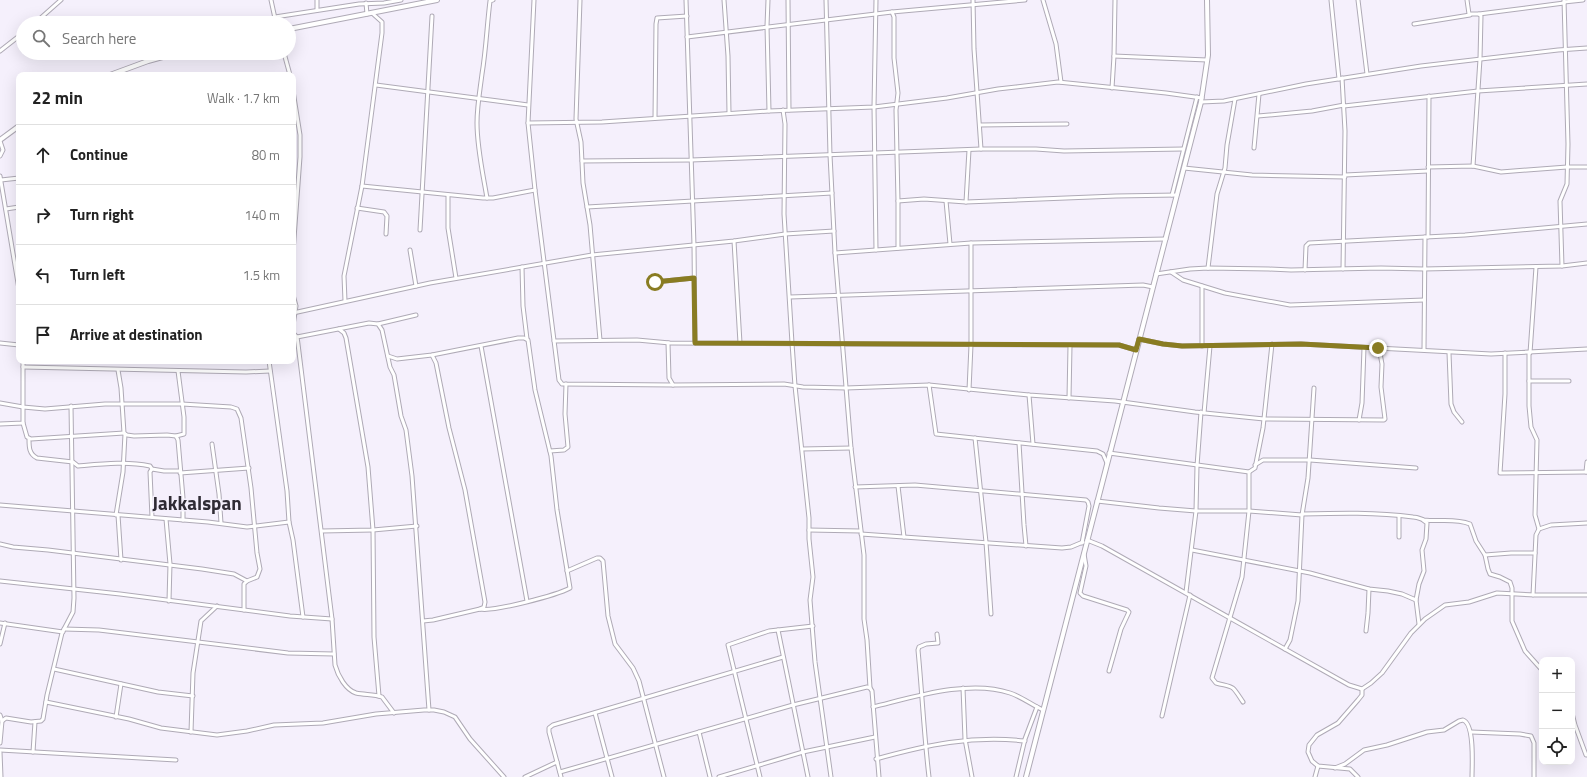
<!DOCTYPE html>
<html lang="en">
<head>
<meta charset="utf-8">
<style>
	body { margin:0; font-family:"Titillium Web",sans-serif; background:#f6f6f6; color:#222 }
	.controls { position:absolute; right:12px; bottom:12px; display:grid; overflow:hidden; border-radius:8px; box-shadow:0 4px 16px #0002 }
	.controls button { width:36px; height:36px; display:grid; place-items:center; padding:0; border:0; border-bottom:1px solid #e0e0e0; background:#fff; color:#222; font:20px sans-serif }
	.stop { position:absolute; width:12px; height:12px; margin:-9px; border:3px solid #897c22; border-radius:50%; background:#fff }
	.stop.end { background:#897c22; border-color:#fff; box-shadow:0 1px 4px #0008 }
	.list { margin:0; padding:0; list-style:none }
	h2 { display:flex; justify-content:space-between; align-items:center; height:52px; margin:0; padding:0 16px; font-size:17px }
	h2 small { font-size:13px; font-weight:400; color:#767676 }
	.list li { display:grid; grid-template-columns:26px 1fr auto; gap:12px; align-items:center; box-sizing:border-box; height:60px; padding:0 16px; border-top:1px solid #e0e0e0 }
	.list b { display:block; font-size:15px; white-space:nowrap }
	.list em { font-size:13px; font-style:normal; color:#767676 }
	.icon { flex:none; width:22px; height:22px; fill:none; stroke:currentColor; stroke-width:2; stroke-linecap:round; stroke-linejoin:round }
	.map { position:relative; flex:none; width:1587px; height:777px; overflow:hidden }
	.search { position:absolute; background:#fff; box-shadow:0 4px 16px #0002; left:16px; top:16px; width:280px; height:44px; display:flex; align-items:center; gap:10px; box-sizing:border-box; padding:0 14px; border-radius:22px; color:#767676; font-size:15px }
	.panel { position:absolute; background:#fff; box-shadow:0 4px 16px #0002; left:16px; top:72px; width:280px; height:292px; border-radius:8px }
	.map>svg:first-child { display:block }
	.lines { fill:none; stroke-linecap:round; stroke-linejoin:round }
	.minor-casing { stroke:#afaab6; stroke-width:5 }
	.tertiary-casing { stroke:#afaab6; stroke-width:6 }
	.minor { stroke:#fff; stroke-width:3 }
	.tertiary { stroke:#fff; stroke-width:4 }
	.route { stroke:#897c22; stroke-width:5 }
	.labels { text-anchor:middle; stroke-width:3; stroke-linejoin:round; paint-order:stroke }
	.district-label { font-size:19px; font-weight:bold; fill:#2f2b34; stroke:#f5f0fc }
</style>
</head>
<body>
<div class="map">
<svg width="1587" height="777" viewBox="0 0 1587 777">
	<rect width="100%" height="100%" fill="#f5f0fc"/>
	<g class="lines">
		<g class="minor-casing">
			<g id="minor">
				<path d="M271,0L276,23"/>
				<path d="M317,0V10"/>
				<path d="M534,0L528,123L535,190L559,380L562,384L673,385L784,384L803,387L846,388L929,385L1029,395L1115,401L1195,412L1264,419L1384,420L1385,419L1381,387L1382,364L1379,348"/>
				<path d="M580,0L576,119L581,142L583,183L590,225L600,340"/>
				<path d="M686,0L694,245L695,343"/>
				<path d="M724,0L728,56L729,113"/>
				<path d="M768,0L767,26L769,111"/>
				<path d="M788,0L789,110"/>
				<path d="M826,0L830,155L835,253L851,448L864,555V619L867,640L870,688"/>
				<path d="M876,0L874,107L876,250"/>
				<path d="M973,0L974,49L981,149"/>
				<path d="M1043,0L1056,44L1061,82"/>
				<path d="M1331,0L1339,79"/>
				<path d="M1358,0L1367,74"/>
				<path d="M1467,0L1469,14H1479L1481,16L1480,59L1473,166"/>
				<path d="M1564,2L1583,0"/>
				<path d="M366,3L367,14"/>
				<path d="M892,12L894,17V58L898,93L896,110L898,201V248"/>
				<path d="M1479,14L1564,3"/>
				<path d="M275,17L359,4L384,3L401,0"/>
				<path d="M35,23L61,0"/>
				<path d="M1414,24L1470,15"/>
				<path d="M687,37L892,12L1025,0"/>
				<path d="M0,51L23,33"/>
				<path d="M284,53L290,75"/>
				<path d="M1114,56L1207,60"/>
				<path d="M1342,78L1345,131L1343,269"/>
				<path d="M376,85L528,105"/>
				<path d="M1112,88L1114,56L1115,0"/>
				<path d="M293,91L300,135V157L293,252"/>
				<path d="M1201,102L1224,101L1306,84L1421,66L1558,50L1587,48"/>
				<path d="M1344,106L1478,91L1587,84"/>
				<path d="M783,110L785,124L784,214L792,343L795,386L809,518V539L813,577L810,600L815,662L831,777"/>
				<path d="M1258,116L1312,111L1344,105"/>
				<path d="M655,118L656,24L657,18L687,16"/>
				<path d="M528,123L602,122L769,111L874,107L947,98L998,89L1058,82L1166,93L1202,98"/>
				<path d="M980,125L1067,124"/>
				<path d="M0,141L3,150L0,156"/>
				<path d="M1254,148L1259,94"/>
				<path d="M582,161L691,160L981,149H1036L1064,151L1183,149"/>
				<path d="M1428,167L1473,166L1501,172L1567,167H1587"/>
				<path d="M1184,168L1252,175L1345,177"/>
				<path d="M1345,175L1428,171"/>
				<path d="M0,176L19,289"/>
				<path d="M1,180L19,178"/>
				<path d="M362,186L483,198H493L535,190"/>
				<path d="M448,195V228L456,278"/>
				<path d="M1172,195L1197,97"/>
				<path d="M487,198C483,174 477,148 477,123C477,106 480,90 482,74C486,50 487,25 490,1L493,0"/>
				<path d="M898,201L924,199L966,202L1116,196L1177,195"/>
				<path d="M946,201L950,244"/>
				<path d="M966,202L969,150"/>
				<path d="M587,207L832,193"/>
				<path d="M357,208L384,212L387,216L386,234"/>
				<path d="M6,209L19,207"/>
				<path d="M420,230L432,16"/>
				<path d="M1428,237L1429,96"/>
				<path d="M734,241L740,343"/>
				<path d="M410,250L416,286"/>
				<path d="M835,253L971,243L1166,239"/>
				<path d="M1562,266L1560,201L1567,184L1568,144L1564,0"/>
				<path d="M522,267L523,306L527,339"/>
				<path d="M1208,268L1217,194L1225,168L1227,145L1235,99"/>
				<path d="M1305,270L1306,246L1309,243L1465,235L1587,224"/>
				<path d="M1171,272L1183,280L1225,293L1290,305L1424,300"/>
				<path d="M1156,274L1190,269L1208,268L1269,269L1291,270L1381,268L1424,269L1562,266L1587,263"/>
				<path d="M655,282L694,278"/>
				<path d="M293,295L296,306L293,325"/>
				<path d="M790,297C908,292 1026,290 1143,285L1153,287"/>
				<path d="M345,301L344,276L362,186L382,33V22L372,13"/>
				<path d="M293,313L430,283L592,255L734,241L785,234L834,231"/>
				<path d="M378,324L416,315"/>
				<path d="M339,329L344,333L346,338L368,467L373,530L374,637L379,696"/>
				<path d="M293,333L297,337L298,344L332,619L335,665C338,676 346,690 356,693C365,695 374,694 382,697L394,713"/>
				<path d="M297,337L369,323L378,324L382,330L390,367L394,375L401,416L406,430L412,476L429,710"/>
				<path d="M1139,339L1163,344L1182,346L1301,344L1491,354L1587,349"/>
				<path d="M554,341L637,340L670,343L842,344L1119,345L1136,350"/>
				<path d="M0,343L19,345"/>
				<path d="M668,343L669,378L673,385"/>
				<path d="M481,346L527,601"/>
				<path d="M1202,346V286"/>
				<path d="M1424,350L1425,237"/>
				<path d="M1449,353L1451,404L1454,412L1462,422"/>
				<path d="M1505,353V394L1500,473L1587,472"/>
				<path d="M1529,353V406L1531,427L1537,440L1535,515L1539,529"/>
				<path d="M1530,353L1536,267"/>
				<path d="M432,355L436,363L449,428L465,490L485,602L484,607L480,609"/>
				<path d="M388,356L397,359L432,355L518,338H524L528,340L535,390L551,456L557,510L570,588C557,595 494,612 480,609L433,620L423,621"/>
				<path d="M269,361L287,491L289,522L293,540L303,617"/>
				<path d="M23,367L246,372L270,371"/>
				<path d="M118,370L121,388L124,433L127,435L134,436L167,435L176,436L184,434V417L178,371"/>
				<path d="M1529,381H1569"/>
				<path d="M929,385L936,434L1097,451L1103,454L1107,463"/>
				<path d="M969,390L971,345V243"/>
				<path d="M1029,395L1033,444"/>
				<path d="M1069,398L1070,346"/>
				<path d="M0,403L23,407L45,409L105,404H182L231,407L237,409L241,418L251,488L257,553L260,569L257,577L247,581L244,584V610"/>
				<path d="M1204,413L1210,346"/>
				<path d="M1359,420L1362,403L1364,348"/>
				<path d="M23,423L27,437L31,439L124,433"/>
				<path d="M0,424L23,423V361"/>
				<path d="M176,436L178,440L183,498V520"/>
				<path d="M975,438L986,542L991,614"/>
				<path d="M29,439C29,447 29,454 37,458L73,462L78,466C101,464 127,461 150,466L152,469L164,471H180"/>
				<path d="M1019,443L1024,525L1026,546"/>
				<path d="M212,444L219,494L221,523"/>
				<path d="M802,449L851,448"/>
				<path d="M550,451L564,450L568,447L565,414L566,384"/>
				<path d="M1109,453L1249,472L1255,468L1263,428L1272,344"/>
				<path d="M1255,465L1263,460H1310L1416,468"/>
				<path d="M152,469L150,472L152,517"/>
				<path d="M1586,472L1587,462"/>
				<path d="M180,473L249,468"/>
				<path d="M898,486L904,537"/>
				<path d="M855,487L915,485L1086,500L1088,502L1089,506L1082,543"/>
				<path d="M1097,501L1159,508L1196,511H1249L1302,515"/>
				<path d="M0,505L208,522L247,527L289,522"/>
				<path d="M1302,514C1339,513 1376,512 1413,517C1417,517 1421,519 1424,520C1440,522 1455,518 1470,524L1476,541L1485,555L1488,569L1490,574L1500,577L1510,582L1512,588V621L1525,651L1542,670"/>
				<path d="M116,515L123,472L125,434"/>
				<path d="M118,515L121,560"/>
				<path d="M1399,516V537"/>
				<path d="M166,519L170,564L169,601"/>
				<path d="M809,530L860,531"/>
				<path d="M322,531L373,530L417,526"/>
				<path d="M861,534L1062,548L1071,547L1083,542"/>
				<path d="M1087,540L1102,546L1349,685L1362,689L1371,683L1382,673L1390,662L1411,633L1425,619L1445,605L1469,602L1497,593L1535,595H1587"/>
				<path d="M0,544L13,547L48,550L202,569L234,574L247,581"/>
				<path d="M1192,550L1310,573L1369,589L1388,591L1402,594L1416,600"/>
				<path d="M1084,554L1086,566L1080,593L1083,596L1127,610L1129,612L1121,629L1109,671"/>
				<path d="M1485,555L1511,553H1535"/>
				<path d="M567,571L597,558H600L603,561L608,616L615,644L633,668L639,681L664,777"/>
				<path d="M0,581L120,594L290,616L332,619"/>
				<path d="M1186,592L1196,511L1197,466L1201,412"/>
				<path d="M1533,595L1536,535L1539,529L1551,525L1587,523"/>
				<path d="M0,623L63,632"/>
				<path d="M1419,624L1416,600L1419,584L1424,571L1422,550L1426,539L1427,523L1423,520"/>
				<path d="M64,629L99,630L288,653L334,654"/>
				<path d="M778,630L808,777"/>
				<path d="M1366,631L1368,613L1369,589"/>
				<path d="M0,644L5,623"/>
				<path d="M1285,649L1290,640L1298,601L1302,515L1308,478L1314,388"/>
				<path d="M54,669L158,692L193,696"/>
				<path d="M963,688L965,739L972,777"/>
				<path d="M46,702L129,719L161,728L217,735L247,731L274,725L323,723L376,714L424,710H434L444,712L455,717L470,739L504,777"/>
				<path d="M1243,702C1231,684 1235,688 1216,683L1212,678L1242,577L1249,511V472"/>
				<path d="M873,707C914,697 969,679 1010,693C1022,697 1032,705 1043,710"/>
				<path d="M595,713L612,777"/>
				<path d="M1572,713L1575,725L1586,755H1587"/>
				<path d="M0,715L2,721L0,743"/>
				<path d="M1162,716L1190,595"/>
				<path d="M116,717L121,684"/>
				<path d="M2,721L6,718L31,722L41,721L43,719L47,695L62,633L73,612L74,598L71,406"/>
				<path d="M191,732L193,673L201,621L217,606"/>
				<path d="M699,732L710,777"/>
				<path d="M1471,732L1520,734L1531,736L1534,743V777"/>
				<path d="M0,750L176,760"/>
				<path d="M0,752L1,777"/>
				<path d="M33,752L35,722"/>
				<path d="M876,759C926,745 972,735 1025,741"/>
				<path d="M557,762L549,732V728L553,725L783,657"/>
				<path d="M1335,768L1345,764L1364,750L1387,745L1427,732L1444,730L1459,721L1463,720C1475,724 1472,766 1472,777"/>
				<path d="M560,772L793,705L867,687L870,688L872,691L879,777"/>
				<path d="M525,777L557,762L561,777"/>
				<path d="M719,777L803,752L875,737"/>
				<path d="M760,777L728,645L769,631L813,626"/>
				<path d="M929,777C924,735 922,692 918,650L919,647L926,644L938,643L937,634"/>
				<path d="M1016,777L1025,739L1037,707"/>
				<path d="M1315,777L1318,766"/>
				<path d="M1358,777L1350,769L1318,766L1312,761L1308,752L1309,745L1317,735L1338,723L1358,700L1362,695V689"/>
			</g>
		</g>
		<g class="tertiary-casing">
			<g id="tertiary">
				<path d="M289,29L437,0"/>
				<path d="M110,75L148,61L177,53"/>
				<path d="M0,140L19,126"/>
				<path d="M1026,777L1201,102L1208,55L1207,0"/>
			</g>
		</g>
		<use href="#minor" class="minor"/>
		<use href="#tertiary" class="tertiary"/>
	</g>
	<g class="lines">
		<path class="route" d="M655,282L694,278L695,343L1119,345L1136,350L1139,339L1163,344L1182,346L1301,344L1378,348"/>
	</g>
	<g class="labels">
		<g class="district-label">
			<text x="197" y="510">Jakkalspan</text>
		</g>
	</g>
</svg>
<div class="controls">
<button>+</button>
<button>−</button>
<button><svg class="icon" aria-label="locate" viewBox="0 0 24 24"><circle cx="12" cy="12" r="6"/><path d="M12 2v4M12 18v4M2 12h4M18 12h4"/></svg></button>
</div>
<div class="stop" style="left:655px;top:282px"></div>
<div class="stop end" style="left:1378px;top:348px"></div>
<div class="search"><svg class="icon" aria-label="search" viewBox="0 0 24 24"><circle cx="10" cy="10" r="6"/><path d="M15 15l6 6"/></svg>Search here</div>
<section class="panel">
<h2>22 min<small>Walk · 1.7 km</small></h2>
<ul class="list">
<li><svg class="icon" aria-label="ahead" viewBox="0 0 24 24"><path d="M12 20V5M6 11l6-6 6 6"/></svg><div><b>Continue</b></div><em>80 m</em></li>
<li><svg class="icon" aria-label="right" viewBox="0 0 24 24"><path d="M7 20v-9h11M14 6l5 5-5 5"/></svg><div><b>Turn right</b></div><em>140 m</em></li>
<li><svg class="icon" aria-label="left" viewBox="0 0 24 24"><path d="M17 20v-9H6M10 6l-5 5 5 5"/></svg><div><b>Turn left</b></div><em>1.5 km</em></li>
<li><svg class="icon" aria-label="arrive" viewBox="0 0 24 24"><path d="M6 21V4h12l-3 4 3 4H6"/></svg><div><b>Arrive at destination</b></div></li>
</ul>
</section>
</div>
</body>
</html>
